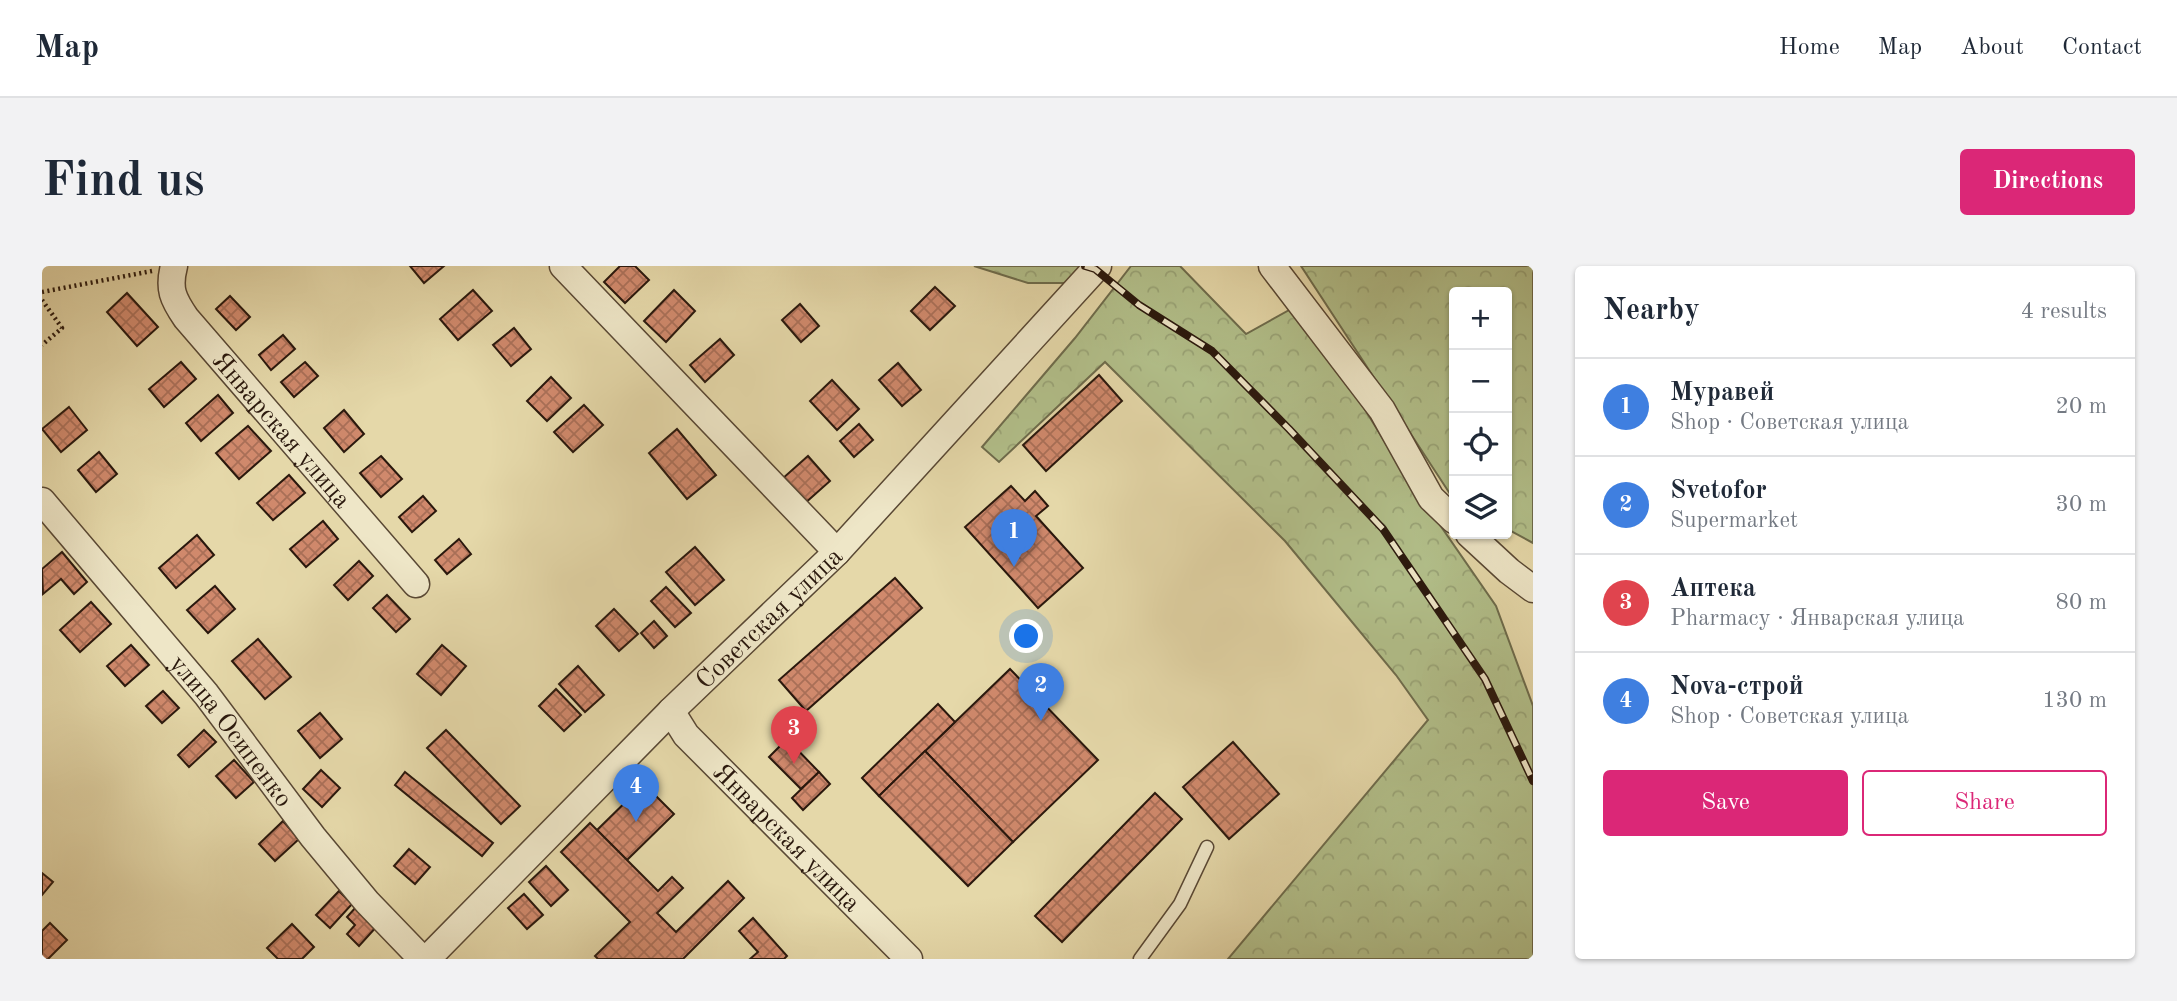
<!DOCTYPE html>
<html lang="en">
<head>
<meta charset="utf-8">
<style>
	body { margin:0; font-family:"Old Standard TT",serif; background:#f2f2f3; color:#1f2937 }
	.controls { position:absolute; right:21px; top:21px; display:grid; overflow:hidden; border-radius:7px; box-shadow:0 2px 5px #0004 }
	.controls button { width:63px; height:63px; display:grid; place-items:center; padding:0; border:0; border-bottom:2px solid #e0e1e3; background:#fff; color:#1f2937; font:35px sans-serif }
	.you { position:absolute; left:985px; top:371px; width:24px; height:24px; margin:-18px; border:5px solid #fff; border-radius:50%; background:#1a73e8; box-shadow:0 0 0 10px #1a73e833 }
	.badge { display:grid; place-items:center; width:46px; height:46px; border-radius:50%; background:#db2777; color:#fff; font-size:23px; font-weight:700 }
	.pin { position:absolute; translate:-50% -58px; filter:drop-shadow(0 2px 4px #0008) }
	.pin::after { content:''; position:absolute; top:37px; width:24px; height:21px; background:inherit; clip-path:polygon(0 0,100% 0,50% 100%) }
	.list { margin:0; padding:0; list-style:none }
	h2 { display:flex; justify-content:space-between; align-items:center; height:91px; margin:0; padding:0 28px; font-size:30px }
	h2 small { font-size:23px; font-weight:400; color:#747a83 }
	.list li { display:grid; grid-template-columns:46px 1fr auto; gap:21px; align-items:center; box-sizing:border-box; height:98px; padding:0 28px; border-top:2px solid #e0e1e3 }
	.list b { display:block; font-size:26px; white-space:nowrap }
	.list p { margin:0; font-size:23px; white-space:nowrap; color:#747a83 }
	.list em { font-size:23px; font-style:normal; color:#747a83 }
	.actions { display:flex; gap:14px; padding:21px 28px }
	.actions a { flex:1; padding:16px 0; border:2px solid #db2777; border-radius:7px; text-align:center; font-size:24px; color:#db2777 }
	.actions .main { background:#db2777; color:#fff }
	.icon { flex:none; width:38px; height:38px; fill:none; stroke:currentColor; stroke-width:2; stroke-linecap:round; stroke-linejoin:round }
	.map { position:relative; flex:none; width:1491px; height:693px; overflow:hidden; border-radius:7px }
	header { display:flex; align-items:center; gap:42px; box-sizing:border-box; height:98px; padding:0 35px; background:#fff; border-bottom:2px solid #e0e1e3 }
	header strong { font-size:33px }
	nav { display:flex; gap:38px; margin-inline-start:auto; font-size:24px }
	.intro { display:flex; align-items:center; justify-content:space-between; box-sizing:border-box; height:168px; padding:0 42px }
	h1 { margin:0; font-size:49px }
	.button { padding:18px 32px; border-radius:7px; background:#db2777; color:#fff; font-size:24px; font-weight:700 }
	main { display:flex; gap:42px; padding:0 42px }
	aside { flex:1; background:#fff; border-radius:7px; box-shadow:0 2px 5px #0004 }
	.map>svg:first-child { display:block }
	.forest { fill:url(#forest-crowns); stroke:#6e6c4c; stroke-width:2 }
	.building { fill:url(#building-cross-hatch); stroke:#2a180d; stroke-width:2 }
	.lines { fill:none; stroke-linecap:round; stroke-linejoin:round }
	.service-casing { stroke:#594834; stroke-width:15 }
	.minor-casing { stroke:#594834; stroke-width:29 }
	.path { stroke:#2a180d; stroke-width:4.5; stroke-dasharray:2 3.5; stroke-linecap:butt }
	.service { stroke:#eee6c7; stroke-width:12 }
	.minor { stroke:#eee6c7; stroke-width:26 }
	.rail-casing { stroke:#2a180d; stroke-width:8 }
	.rail { stroke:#eee6c7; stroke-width:5; stroke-dasharray:16; stroke-linecap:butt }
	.labels { text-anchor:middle; stroke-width:5; stroke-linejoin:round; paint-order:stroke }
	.street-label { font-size:26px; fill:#2a180d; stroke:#eee6c7 }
</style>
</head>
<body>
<header>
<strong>Map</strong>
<nav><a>Home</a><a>Map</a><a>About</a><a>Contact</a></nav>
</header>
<div class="intro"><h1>Find us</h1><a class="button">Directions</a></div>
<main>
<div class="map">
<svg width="1491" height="693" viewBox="0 0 1491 693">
	<defs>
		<pattern id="forest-crowns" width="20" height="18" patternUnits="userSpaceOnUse" patternTransform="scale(1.75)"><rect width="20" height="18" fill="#b2bf8a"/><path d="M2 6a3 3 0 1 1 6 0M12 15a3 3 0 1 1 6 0" fill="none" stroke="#99a376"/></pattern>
		<pattern id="building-cross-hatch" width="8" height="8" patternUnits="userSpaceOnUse" patternTransform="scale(1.75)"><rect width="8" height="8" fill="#d0896c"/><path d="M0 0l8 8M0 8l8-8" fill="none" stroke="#a96f57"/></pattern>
	</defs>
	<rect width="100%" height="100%" fill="#e5d8a9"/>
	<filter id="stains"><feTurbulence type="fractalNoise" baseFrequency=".00286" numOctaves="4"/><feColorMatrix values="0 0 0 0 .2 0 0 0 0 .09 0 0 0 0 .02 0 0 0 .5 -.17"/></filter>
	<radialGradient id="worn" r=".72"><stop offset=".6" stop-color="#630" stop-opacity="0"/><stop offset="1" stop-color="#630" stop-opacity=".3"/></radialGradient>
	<g class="forest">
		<path d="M932,0H1044L1031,17H986Z"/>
		<path d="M1089,0H1138L1204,68L1258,38L1362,207L1454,340L1491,440V693H1186L1386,454L1354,409L1243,275L1063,96L957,196L940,181L1033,72Z"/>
		<path d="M1259,0H1491V277L1465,263V26H1412V234Z"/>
	</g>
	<g class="building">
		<path d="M368,0H402L382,17Z"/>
		<path d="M578,0H593L607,14L583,37L562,16Z"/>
		<path d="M893,21L913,40L888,64L869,45Z"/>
		<path d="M431,24L450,45L416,74L398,53Z"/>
		<path d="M632,24L653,45L624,76L602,55Z"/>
		<path d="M85,27L116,61L95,80L65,46Z"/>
		<path d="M188,30L208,51L194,64L174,43Z"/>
		<path d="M758,38L777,60L759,76L740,54Z"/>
		<path d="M472,62L489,83L469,100L451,79Z"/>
		<path d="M241,69L253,83L229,104L217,89Z"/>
		<path d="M678,73L692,89L663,116L648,99Z"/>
		<path d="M139,96L154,113L122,141L107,123Z"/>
		<path d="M263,96L276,110L252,131L239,116Z"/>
		<path d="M856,97L879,124L860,140L837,114Z"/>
		<path d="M1057,109L1080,135L1004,205L981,179Z"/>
		<path d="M509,111L529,132L505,155L485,135Z"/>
		<path d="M790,114L817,143L795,164L768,135Z"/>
		<path d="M176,129L191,147L159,175L144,157Z"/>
		<path d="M542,139L561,159L531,186L512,166Z"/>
		<path d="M27,141L45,164L19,186L0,163Z"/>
		<path d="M302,144L322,168L302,186L282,162Z"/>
		<path d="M817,158L831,174L812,191L798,175Z"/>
		<path d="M206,160L229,185L197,213L174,187Z"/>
		<path d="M635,163L674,209L645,233L607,187Z"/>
		<path d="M57,186L75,208L54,226L36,204Z"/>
		<path d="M339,190L360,213L339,231L318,207Z"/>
		<path d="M766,190L788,215L762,238L740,213Z"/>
		<path d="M247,209L263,227L231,254L215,237Z"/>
		<path d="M969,220L983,235L993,225L1006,240L994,250L1041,302L996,342L923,261Z"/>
		<path d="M381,230L394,245L370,266L357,251Z"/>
		<path d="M281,255L296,273L264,301L248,283Z"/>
		<path d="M155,269L172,289L134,322L117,302Z"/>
		<path d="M417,273L429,288L405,308L393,294Z"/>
		<path d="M653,281L682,314L653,339L624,306Z"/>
		<path d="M20,286L45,316L32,328L19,313L1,328L0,303Z"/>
		<path d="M317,295L331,310L306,334L292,319Z"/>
		<path d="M853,312L880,342L764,445L737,414Z"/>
		<path d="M173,320L193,343L166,367L145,344Z"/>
		<path d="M624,321L649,347L633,361L609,335Z"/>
		<path d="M345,329L368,353L354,366L331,342Z"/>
		<path d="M49,336L69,358L38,386L18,364Z"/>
		<path d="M572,343L596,368L577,385L554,360Z"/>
		<path d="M612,355L625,370L612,382L599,367Z"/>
		<path d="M216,373L249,411L223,433L190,395Z"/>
		<path d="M89,379L107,399L83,420L65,400Z"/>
		<path d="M400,379L424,400L399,429L375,408Z"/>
		<path d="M536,400L562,429L543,446L517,418Z"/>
		<path d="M968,403L1056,494L971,576L883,485Z"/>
		<path d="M514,423L539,449L522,465L497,440Z"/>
		<path d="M121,425L137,442L120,457L104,440Z"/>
		<path d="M896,438L913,456L837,530L820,512Z"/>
		<path d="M278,447L300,473L278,492L256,465Z"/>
		<path d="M162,464L174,476L147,501L136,489Z"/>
		<path d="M404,464L478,540L459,558L385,482Z"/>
		<path d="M745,473L777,506L759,523L727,491Z"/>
		<path d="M1191,476L1237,528L1187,573L1141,521Z"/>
		<path d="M883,485L971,576L926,620L837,530Z"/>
		<path d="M192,494L212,516L194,532L174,510Z"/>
		<path d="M279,504L298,522L280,541L261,523Z"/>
		<path d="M363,506L451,577L440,590L353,519Z"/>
		<path d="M777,506L788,518L761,544L750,532Z"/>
		<path d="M602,518L632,548L585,594L555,564Z"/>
		<path d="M1113,527L1140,553L1020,676L993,650Z"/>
		<path d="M241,555L257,573L233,595L217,578Z"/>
		<path d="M548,557L616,625L630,611L641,622L615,647L634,666L686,615L702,632L641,693H556L553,690L588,656L519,586Z"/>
		<path d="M367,583L388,601L373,618L352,600Z"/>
		<path d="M504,600L526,624L509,640L487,616Z"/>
		<path d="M0,607L11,616L0,629Z"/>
		<path d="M297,625L310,638L288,662L274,649Z"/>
		<path d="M482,628L501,649L485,663L466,642Z"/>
		<path d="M315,640L336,659L317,680L305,668L313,659L305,651Z"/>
		<path d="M711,652L745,690L742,693H708L716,686L697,665Z"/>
		<path d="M8,657L25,674L6,693H0V665Z"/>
		<path d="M250,658L272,681L260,693H236L225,682Z"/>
	</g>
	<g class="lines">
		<g class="service-casing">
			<path id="service" d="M1098,693L1138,638L1165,581"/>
		</g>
		<g class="minor-casing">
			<g id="minor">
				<path id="s1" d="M132,0C126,23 131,33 144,52L374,318"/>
				<path d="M521,0L795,286"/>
				<path d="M1230,0L1340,144L1389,232L1412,254"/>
				<path id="s2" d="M0,235L164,428L271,571L325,636L380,693"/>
				<path d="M1427,268L1467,305L1491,323"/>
				<path id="s3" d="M629,445L644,469L867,693"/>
				<path id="s4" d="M385,693L629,445L795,286L1056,0"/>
			</g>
		</g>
		<g class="path">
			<path d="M0,26L110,5"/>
			<path d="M0,34L20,62L0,79"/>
		</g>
		<use href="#service" class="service"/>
		<use href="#minor" class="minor"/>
		<g class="rail-casing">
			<path id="rail" d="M1043,0L1053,3L1097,39L1170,85L1247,163L1341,263L1443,413L1491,515"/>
		</g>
		<use href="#rail" class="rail"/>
	</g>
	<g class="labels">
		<g class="street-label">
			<text dy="9" stroke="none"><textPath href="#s1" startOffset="203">Январская улица</textPath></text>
			<text dy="9" stroke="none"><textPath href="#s4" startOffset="483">Советская улица</textPath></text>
			<text dy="9" stroke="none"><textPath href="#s2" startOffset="298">улица Осипенко</textPath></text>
			<text dy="9" stroke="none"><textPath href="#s3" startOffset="172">Январская улица</textPath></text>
		</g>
	</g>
	<rect width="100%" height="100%" filter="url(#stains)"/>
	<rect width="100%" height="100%" fill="url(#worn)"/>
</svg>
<div class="controls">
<button>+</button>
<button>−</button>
<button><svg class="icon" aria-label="locate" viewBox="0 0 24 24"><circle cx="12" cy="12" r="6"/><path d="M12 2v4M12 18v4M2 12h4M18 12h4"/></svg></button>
<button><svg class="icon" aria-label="layers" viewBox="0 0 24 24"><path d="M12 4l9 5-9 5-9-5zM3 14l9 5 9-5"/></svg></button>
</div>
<div class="you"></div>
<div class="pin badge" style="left:972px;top:301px;background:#3f7fe0">1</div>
<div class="pin badge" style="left:999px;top:455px;background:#3f7fe0">2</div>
<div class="pin badge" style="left:752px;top:498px;background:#e0444e">3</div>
<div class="pin badge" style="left:594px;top:556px;background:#3f7fe0">4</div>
</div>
<aside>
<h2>Nearby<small>4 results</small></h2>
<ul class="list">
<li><span class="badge" style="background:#3f7fe0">1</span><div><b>Муравей</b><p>Shop · Советская улица</p></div><em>20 m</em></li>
<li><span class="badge" style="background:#3f7fe0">2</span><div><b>Svetofor</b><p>Supermarket</p></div><em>30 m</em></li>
<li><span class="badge" style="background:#e0444e">3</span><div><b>Аптека</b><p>Pharmacy · Январская улица</p></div><em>80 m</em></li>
<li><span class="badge" style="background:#3f7fe0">4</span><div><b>Nova-строй</b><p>Shop · Советская улица</p></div><em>130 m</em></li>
</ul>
<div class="actions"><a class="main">Save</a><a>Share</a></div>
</aside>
</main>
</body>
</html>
